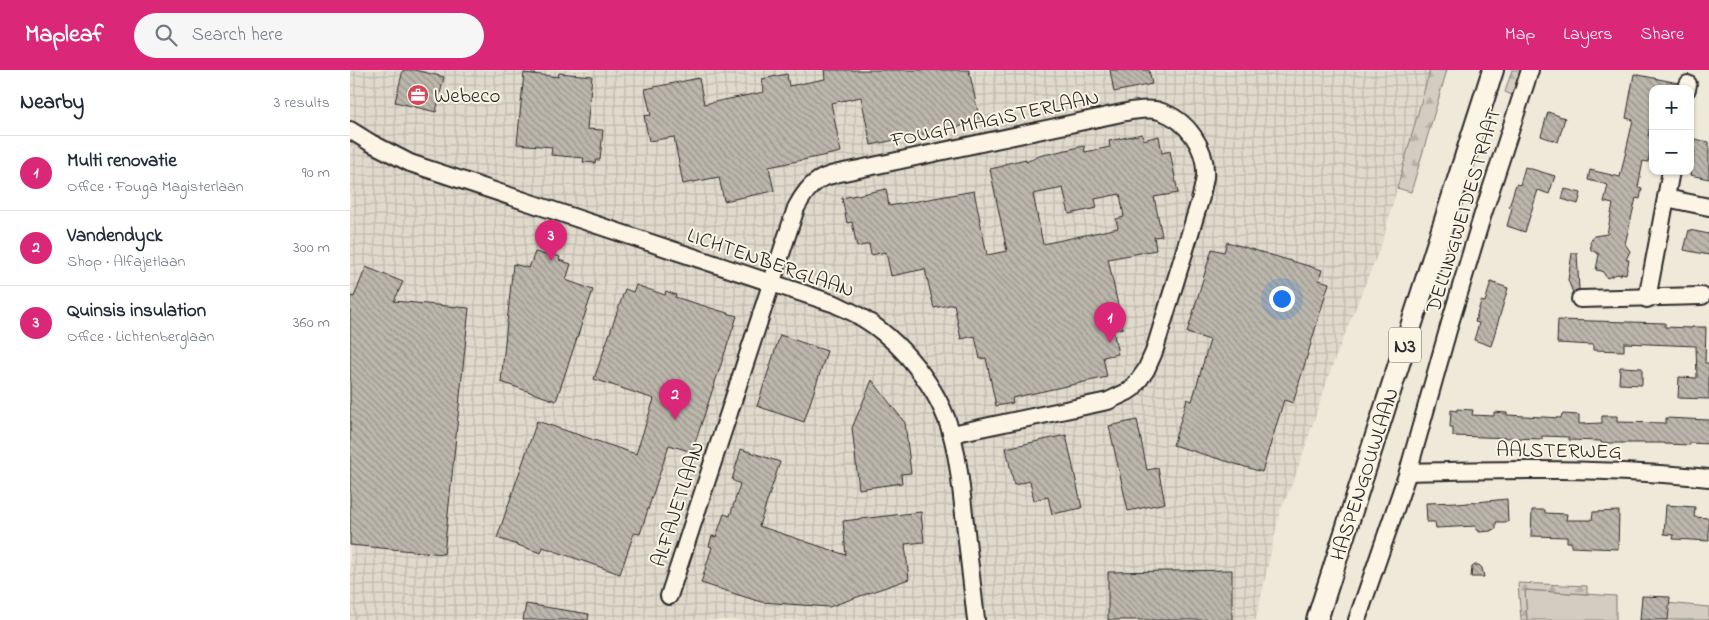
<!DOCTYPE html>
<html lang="en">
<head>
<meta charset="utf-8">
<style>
	body { margin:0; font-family:"Indie Flower",sans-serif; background:#f6f6f7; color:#1f2937 }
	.controls { position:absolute; right:15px; top:15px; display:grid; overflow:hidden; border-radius:10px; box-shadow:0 1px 4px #0004 }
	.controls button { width:45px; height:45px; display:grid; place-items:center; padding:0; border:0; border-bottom:1px solid #e0e1e3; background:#fff; color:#1f2937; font:25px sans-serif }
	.you { position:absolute; left:931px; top:228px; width:18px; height:18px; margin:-12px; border:4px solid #fff; border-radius:50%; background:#1a73e8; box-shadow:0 0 0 8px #1a73e833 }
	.badge { display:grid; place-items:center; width:32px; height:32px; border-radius:50%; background:#db2777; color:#fff; font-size:16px; font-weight:700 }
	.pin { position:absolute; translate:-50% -41px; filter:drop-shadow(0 1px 2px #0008) }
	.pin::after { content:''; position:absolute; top:26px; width:18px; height:15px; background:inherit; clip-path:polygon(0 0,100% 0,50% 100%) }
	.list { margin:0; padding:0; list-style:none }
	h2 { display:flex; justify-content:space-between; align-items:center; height:65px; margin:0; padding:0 20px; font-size:21px }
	h2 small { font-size:16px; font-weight:400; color:#747a83 }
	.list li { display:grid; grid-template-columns:32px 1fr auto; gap:15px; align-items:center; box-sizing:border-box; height:75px; padding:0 20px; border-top:1px solid #e0e1e3 }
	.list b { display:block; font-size:19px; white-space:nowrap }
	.list p { margin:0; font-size:16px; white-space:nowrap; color:#747a83 }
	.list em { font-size:16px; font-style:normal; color:#747a83 }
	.icon { flex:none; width:28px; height:28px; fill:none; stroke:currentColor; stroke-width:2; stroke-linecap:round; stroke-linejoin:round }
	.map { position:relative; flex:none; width:1359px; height:550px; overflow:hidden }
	header { display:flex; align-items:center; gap:30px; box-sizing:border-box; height:70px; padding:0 25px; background:#db2777; color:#fff }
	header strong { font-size:24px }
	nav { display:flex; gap:28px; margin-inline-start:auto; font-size:18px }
	.search { width:350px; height:45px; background:#f6f6f7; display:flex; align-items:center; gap:12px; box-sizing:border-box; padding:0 18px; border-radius:28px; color:#747a83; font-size:19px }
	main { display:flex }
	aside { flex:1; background:#fff }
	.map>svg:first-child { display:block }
	.industrial { fill:url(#industrial-grid) }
	.grass { fill:#d2cdc0; stroke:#7e7c76 }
	.forest { fill:url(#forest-firs); stroke:#7e7c76 }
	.building { fill:url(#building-back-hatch); stroke:#2b2b2b; fill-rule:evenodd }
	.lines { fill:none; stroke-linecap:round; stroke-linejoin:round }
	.minor-casing { stroke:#2b2b2b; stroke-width:20 }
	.major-casing { stroke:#2b2b2b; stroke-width:24 }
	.minor { stroke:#fcf5e5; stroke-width:16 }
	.major { stroke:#fcf5e5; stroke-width:20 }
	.labels { text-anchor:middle; stroke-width:4; stroke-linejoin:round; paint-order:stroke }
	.shield { fill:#fcf5e5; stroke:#6a6863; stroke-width:1 }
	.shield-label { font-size:20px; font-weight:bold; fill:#2b2b2b }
	.poi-label { font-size:21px; fill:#2b2b2b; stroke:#fcf5e5; text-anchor:start }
	.street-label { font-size:21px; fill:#2b2b2b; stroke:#fcf5e5 }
</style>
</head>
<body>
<header>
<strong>Mapleaf</strong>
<div class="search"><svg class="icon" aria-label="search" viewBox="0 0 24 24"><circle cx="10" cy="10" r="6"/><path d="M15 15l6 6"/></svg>Search here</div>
<nav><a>Map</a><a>Layers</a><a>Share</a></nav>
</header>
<main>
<aside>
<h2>Nearby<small>3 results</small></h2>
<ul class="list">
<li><span class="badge">1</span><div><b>Multi renovatie</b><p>Office · Fouga Magisterlaan</p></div><em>90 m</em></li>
<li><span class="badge">2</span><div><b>Vandendyck</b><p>Shop · Alfajetlaan</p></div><em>300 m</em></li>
<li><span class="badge">3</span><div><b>Quinsis insulation</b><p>Office · Lichtenberglaan</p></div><em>360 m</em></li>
</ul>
</aside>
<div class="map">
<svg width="1359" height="550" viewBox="0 0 1359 550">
	<defs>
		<pattern id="industrial-grid" width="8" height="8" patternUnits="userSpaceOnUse" patternTransform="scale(1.25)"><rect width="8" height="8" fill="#e0dacc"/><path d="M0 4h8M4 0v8" fill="none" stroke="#c0bbaf"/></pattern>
		<pattern id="forest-firs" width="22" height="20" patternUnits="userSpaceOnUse" patternTransform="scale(1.25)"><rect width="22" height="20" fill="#d2cdc0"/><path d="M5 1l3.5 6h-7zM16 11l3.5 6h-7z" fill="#b4b0a5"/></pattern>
		<pattern id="building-back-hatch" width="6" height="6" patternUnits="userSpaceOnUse" patternTransform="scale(1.25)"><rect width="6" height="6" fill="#bcb7ac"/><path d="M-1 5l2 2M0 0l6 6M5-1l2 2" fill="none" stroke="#99958c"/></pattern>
	</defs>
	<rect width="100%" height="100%" fill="#efe9da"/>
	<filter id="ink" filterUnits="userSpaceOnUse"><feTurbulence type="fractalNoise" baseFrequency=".02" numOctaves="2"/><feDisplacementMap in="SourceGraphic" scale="10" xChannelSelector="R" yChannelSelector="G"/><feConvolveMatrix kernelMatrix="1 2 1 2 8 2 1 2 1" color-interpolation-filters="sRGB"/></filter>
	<g filter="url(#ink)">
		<path class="industrial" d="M0,0H1080L1032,173L984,291L944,410L930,441L906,550H0Z"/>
		<g class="grass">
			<path d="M1175,520L1266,526V550H1177Z"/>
			<path d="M1316,533L1359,537V550H1314Z"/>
		</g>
		<g class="forest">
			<path d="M1080,0H1097L1061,122L1047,118Z"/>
			<path d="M1162,0H1173L1164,26L1155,22Z"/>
			<path d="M1168,513L1237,516V524L1175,520L1177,550H1171Z"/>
		</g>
		<g class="building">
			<path d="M53,0H65L94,7L86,42L45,32Z"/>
			<path d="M474,0H619L630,52L521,75L511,27L481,33L491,82L419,97L424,121L374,131L369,107L333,114L324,67L299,71L294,46L301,45L295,19L349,8L354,34L414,22L412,9L437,4L439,16L475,9Z"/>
			<path d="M760,0H799L802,14L764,22Z"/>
			<path d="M174,3L208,7L209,3L242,6L237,59L253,60L250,90H246L245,93L233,92L234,88L201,85L202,77L167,74Z"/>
			<path d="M1284,4L1328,13L1327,19H1303V43L1298,66H1303L1298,92L1293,91L1288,117L1292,118L1290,129L1286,128L1275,174L1280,181L1276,190H1279L1276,204L1271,203V205L1267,204L1257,208L1252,201L1246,200L1249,184L1241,180L1240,172L1244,166L1257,164L1263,134L1254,132L1258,115L1238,110L1240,100L1270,107L1283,50L1276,48Z"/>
			<path d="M1198,42L1215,48L1208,72L1191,66Z"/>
			<path d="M792,64L793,70L809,66L812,83L820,81L828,123L804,127L812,166L804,167L806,180L758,189L773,258L763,260L768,284L753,287L757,307L662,328L663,333L646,336L636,288L630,289L625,266L611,269L604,234L584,238L575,199L541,206L536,182L521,185L519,174L507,177L502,152L497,153L492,128L536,119L539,136L624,121L637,185L657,181L640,99L654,96V94L676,89V92L689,86L734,76L735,82L760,77L759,71ZM713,118L719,144L747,138L745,129L770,124L774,147L766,149L768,158L693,174L683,124Z"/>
			<path d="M1340,68L1359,72V109L1340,105L1345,81L1340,80Z"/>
			<path d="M1175,97L1205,106L1199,124L1188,120L1175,162L1157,156L1162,138L1159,137L1166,114L1170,115Z"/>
			<path d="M1215,119L1231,123L1228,134L1212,129Z"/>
			<path d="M1339,160L1359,164V185L1334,180Z"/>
			<path d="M877,172L972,200L969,210L979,213L943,333L934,330L912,402L823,375L837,329L842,331L860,270L837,263L862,179L874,182Z"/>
			<path d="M185,182L196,185L197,183L210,187L209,190L221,194L216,210L243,220L206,331L151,312L163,194L179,198Z"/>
			<path d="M1222,183H1227L1229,219L1223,223L1218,210Z"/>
			<path d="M16,197L53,212L44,231L119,238L94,484L0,475V226L4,227Z"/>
			<path d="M1141,212L1158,218L1141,276L1124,270L1129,253L1125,252L1131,231L1135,232Z"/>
			<path d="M286,215L315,225L316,221L326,225L325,227L387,246L342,382L319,375L290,464L284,463L270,504L193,477L191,483L147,468L187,351L286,384L304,329L244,309L275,219L283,222Z"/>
			<path d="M1208,250L1315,253V257L1342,258V257H1356L1355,293H1359V329L1328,328L1329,307L1347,308L1346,276L1274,273V281L1243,280V275L1207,273Z"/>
			<path d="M430,265L477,281L454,352L407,336Z"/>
			<path d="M1270,297L1292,298V315L1269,314Z"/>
			<path d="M522,310L555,353L561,403L551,404L552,413L509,419L502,358Z"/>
			<path d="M1107,339L1123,340L1122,345L1144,346V342L1157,343V345L1211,348L1212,344L1229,345V354L1252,353V346H1267V352L1316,353V348L1359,350V374L1340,373V375L1315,374V373H1251V371L1219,370V367L1192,366V369L1103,366V357H1100L1101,340L1107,341Z"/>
			<path d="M787,350L797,400L808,398L815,433L778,441L759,356Z"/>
			<path d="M716,365L732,438L702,444L698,427L684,430L680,411L664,415L656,378Z"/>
			<path d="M391,379L430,392L409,456L496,485L493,451L571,442L574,472L555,474L559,509L479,537L411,532L351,513L362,477L359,476L362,466L366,467L374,444L380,446L390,414L382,410Z"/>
			<path d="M1157,429L1158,452H1146V459L1141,460V461L1129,462V460H1126V456L1086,458L1085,452H1077L1076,433L1107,432V434Z"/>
			<path d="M1316,435L1345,437L1344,447L1359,448V471L1323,469L1324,465L1314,464Z"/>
			<path d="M1182,440H1195V443L1217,444L1216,450H1242L1243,442L1269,441L1268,479L1221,477V472H1217V467L1181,466Z"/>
			<path d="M1125,495H1129L1132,498L1134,507H1121L1122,497Z"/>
			<path d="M882,500V550H758V502Z"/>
			<path d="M1292,526L1320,527L1318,550H1290Z"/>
			<path d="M176,534L239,544L238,550H173Z"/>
		</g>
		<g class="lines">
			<g class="minor-casing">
				<g id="minor">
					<path d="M1337,19L1338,14"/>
					<path d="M0,60L21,73L60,93L485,234C493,238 501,241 509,246C550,269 590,319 602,366C609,391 611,418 614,444C618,480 622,515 626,550"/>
					<path d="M1316,128L1359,137"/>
					<path d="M1230,229L1352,226"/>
					<path d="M1297,229L1321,101"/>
					<path d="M1058,402C1159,399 1259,398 1359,408"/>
					<path d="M319,526L446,138C463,105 475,106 509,99L781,41C790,40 800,38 809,41C837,49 857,78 855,107C854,114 852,120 851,127L804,282L796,300L783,318L777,322L758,331L602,364"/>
					<path d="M1007,550L1058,402L1100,253L1132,147L1180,0"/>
				</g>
			</g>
			<g class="major-casing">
				<path id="major" d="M967,550L1143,0"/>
			</g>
			<use href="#minor" class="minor"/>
			<use href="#major" class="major"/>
		</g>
	</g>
	<defs>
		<g id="office-disc" transform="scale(1.125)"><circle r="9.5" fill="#d1495b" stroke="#fcf5e5"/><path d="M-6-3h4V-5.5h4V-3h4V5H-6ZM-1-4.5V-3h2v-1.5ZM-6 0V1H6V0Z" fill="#fff"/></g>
	</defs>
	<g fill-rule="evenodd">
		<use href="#office-disc" x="68" y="25"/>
	</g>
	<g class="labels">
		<rect class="shield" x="1039" y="257.5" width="32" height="35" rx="4"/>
		<g class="shield-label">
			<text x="1055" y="282">N3</text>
		</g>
		<g class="poi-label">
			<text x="84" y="32">Webeco</text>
		</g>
		<g class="street-label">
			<text transform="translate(645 48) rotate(-12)" y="7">FOUGA MAGISTERLAAN</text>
			<text transform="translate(1113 140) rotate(-73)" y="7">DELLINGWEIDESTRAAT</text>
			<text transform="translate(421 192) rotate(19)" y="7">LICHTENBERGLAAN</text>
			<text transform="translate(1209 380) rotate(1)" y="7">AALSTERWEG</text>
			<text transform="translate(1014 404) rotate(-72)" y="7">HASPENGOUWLAAN</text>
			<text transform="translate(327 434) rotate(-72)" y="7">ALFAJETLAAN</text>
		</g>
	</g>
</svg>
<div class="controls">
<button>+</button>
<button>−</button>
</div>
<div class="you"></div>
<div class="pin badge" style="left:760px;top:273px">1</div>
<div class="pin badge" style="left:325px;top:350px">2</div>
<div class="pin badge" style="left:201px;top:191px">3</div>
</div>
</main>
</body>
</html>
